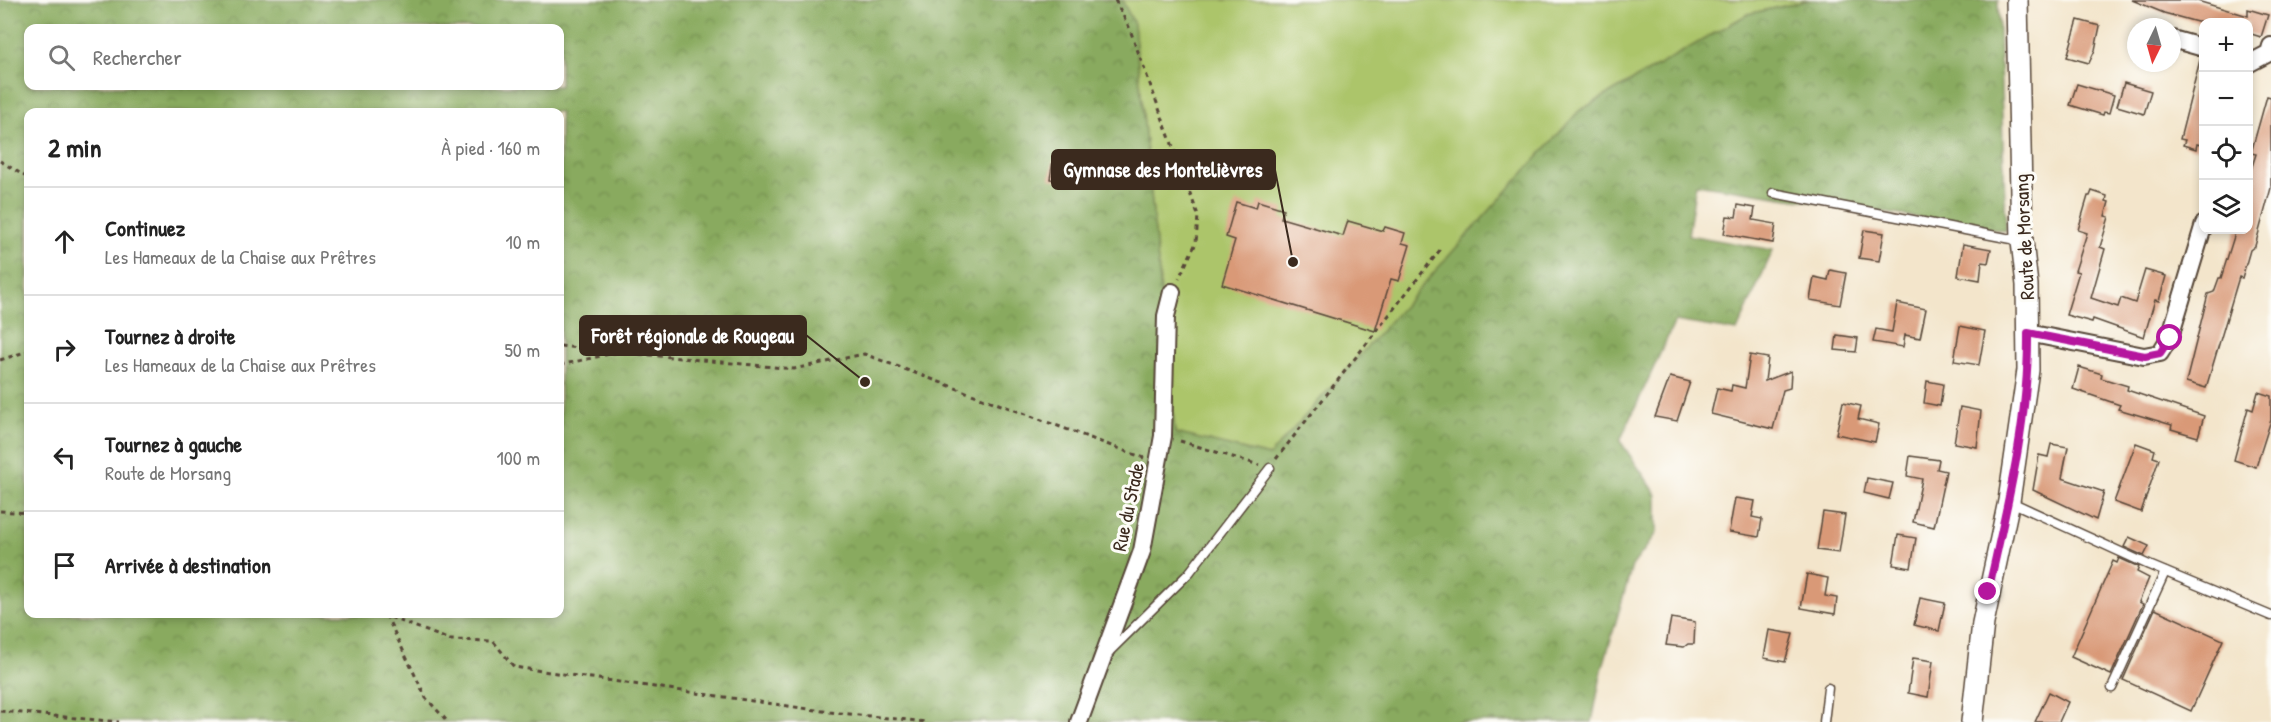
<!DOCTYPE html>
<html lang="fr">
<head>
<meta charset="utf-8">
<style>
	body { margin:0; font-family:"Patrick Hand",sans-serif; background:#f6f6f6; color:#222 }
	.controls { position:absolute; right:18px; top:18px; display:grid; overflow:hidden; border-radius:12px; box-shadow:0 3px 9px #0003 }
	.controls button { width:54px; height:54px; display:grid; place-items:center; padding:0; border:0; border-bottom:2px solid #e0e0e0; background:#fff; color:#222; font:30px sans-serif }
	.compass { position:absolute; left:2127px; top:18px; width:54px; height:54px; border-radius:50%; background:#fff; box-shadow:0 3px 9px #0003; rotate:185deg }
	.stop { position:absolute; width:18px; height:18px; margin:-14px; border:4px solid #b5179e; border-radius:50%; background:#fff }
	.stop.end { background:#b5179e; border-color:#fff; box-shadow:0 2px 6px #0008 }
	.list { margin:0; padding:0; list-style:none }
	h2 { display:flex; justify-content:space-between; align-items:center; height:78px; margin:0; padding:0 24px; font-size:26px }
	h2 small { font-size:20px; font-weight:400; color:#767676 }
	.list li { display:grid; grid-template-columns:39px 1fr auto; gap:18px; align-items:center; box-sizing:border-box; height:108px; padding:0 24px; border-top:2px solid #e0e0e0 }
	.list b { display:block; font-size:22px; white-space:nowrap }
	.list p { margin:0; font-size:20px; white-space:nowrap; color:#767676 }
	.list em { font-size:20px; font-style:normal; color:#767676 }
	.icon { flex:none; width:33px; height:33px; fill:none; stroke:currentColor; stroke-width:2; stroke-linecap:round; stroke-linejoin:round }
	.map { position:relative; flex:none; width:2271px; height:722px; overflow:hidden }
	.search { position:absolute; background:#fff; box-shadow:0 3px 9px #0003; left:24px; top:24px; width:540px; height:66px; display:flex; align-items:center; gap:15px; box-sizing:border-box; padding:0 21px; border-radius:12px; color:#767676; font-size:22px }
	.panel { position:absolute; background:#fff; box-shadow:0 3px 9px #0003; left:24px; top:108px; width:540px; height:510px; border-radius:12px }
	.map>svg:first-child { display:block }
	.grass { fill:#acc56a; stroke:#747844; stroke-width:1.5 }
	.forest { fill:url(#forest-crowns); stroke:#626a3e; stroke-width:1.5; fill-rule:evenodd }
	.building { fill:#d99977 }
	.lines { fill:none; stroke-linecap:round; stroke-linejoin:round }
	.service-casing { stroke:#574638; stroke-width:11 }
	.minor-casing { stroke:#574638; stroke-width:20 }
	.tertiary-casing { stroke:#574638; stroke-width:24 }
	.path { stroke:#574638; stroke-width:3; stroke-dasharray:4.5 4.5; stroke-linecap:butt }
	.service { stroke:#fff; stroke-width:8 }
	.minor { stroke:#fff; stroke-width:16 }
	.tertiary { stroke:#fff; stroke-width:21 }
	.route { stroke:#b5179e; stroke-width:8 }
	.labels { text-anchor:middle; stroke-width:6; stroke-linejoin:round; paint-order:stroke }
	.street-label { font-size:20px; fill:#3b2a1e; stroke:#fdfcf7 }
	.leader { fill:none; stroke:#3b2a1e; stroke-width:2 }
	.callout-dot { fill:#3b2a1e; stroke:#fdfcf7; stroke-width:2 }
	.callout { fill:#3b2a1e; stroke:#3b2a1e; stroke-width:2 }
	.callout-label { font-size:21px; text-anchor:middle; font-weight:bold; fill:#fff }
</style>
</head>
<body>
<div class="map">
<svg width="2271" height="722" viewBox="0 0 2271 722">
	<defs>
		<pattern id="forest-crowns" width="20" height="18" patternUnits="userSpaceOnUse" patternTransform="scale(1.5)"><rect width="20" height="18" fill="#89aa5e"/><path d="M2 6a3 3 0 1 1 6 0M12 15a3 3 0 1 1 6 0" fill="none" stroke="#718b4d"/></pattern>
	</defs>
	<rect width="100%" height="100%" fill="#fdfcf7"/>
	<filter id="ink" filterUnits="userSpaceOnUse"><feTurbulence type="fractalNoise" baseFrequency=".0167" numOctaves="2"/><feDisplacementMap in="SourceGraphic" scale="12" xChannelSelector="R" yChannelSelector="G"/><feConvolveMatrix kernelMatrix="1 2 1 2 8 2 1 2 1" color-interpolation-filters="sRGB"/></filter>
	<filter id="wash" filterUnits="userSpaceOnUse"><feTurbulence type="fractalNoise" baseFrequency=".008" numOctaves="4" result="noise"/><feDisplacementMap in="SourceGraphic" scale="24" xChannelSelector="R" yChannelSelector="G"/><feGaussianBlur stdDeviation="1.35" result="paint"/><feColorMatrix in="noise" values="0 0 0 0 0 0 0 0 0 0 0 0 0 0 0 0 0 1.4 0 .05"/><feComposite in="paint" operator="in"/></filter>
	<g filter="url(#wash)">
		<rect width="100%" height="100%" fill="#f3e5cb"/>
		<path class="grass" d="M1122,0H1811L1748,14L1579,111L1270,456L1175,433L1134,24Z"/>
		<path class="forest" d="M0,0H1122L1134,24L1175,433L1269,456L1579,111L1748,14L1811,0H1998L2006,231L1696,184L1688,235L1773,250L1737,331L1675,321L1620,441L1657,495V533L1632,566L1602,670L1592,722H0ZM28,28H560V86H28ZM28,112H560V614H28Z"/>
		<g id="blocks">
			<g class="building">
				<path d="M2132,0H2194L2248,16V9L2268,15L2261,37L2248,33V22H2197L2164,13Z"/>
				<path d="M2078,20L2100,26L2095,50L2089,63L2067,57Z"/>
				<path d="M2200,60H2204V146L2197,144L2196,149L2183,145L2185,140L2180,139Z"/>
				<path d="M2124,83L2151,91L2144,114L2117,106Z"/>
				<path d="M2077,84L2114,95L2109,113L2104,112L2103,115L2070,105Z"/>
				<path d="M2267,96L2271,97V188L2255,246L2250,250L2242,278L2239,277L2206,388L2186,382L2208,294L2214,292L2219,278H2221L2236,230H2248V179L2256,154L2251,153Z"/>
				<path d="M1053,161L1067,163L1064,182L1050,179Z"/>
				<path d="M2092,191L2107,196L2106,201L2109,202L2105,216L2109,217L2100,247L2105,249L2091,298L2118,307L2121,298L2135,303L2145,270L2166,276L2159,301L2155,300L2144,337L2093,319L2092,322L2066,315L2079,272L2075,271L2087,233L2078,230L2088,196H2090Z"/>
				<path d="M1258,201L1284,209L1281,218L1343,236L1348,221L1383,231L1385,227L1405,233L1402,243L1410,245L1399,281L1391,279L1375,331L1222,284L1235,240L1226,237L1236,202L1256,208Z"/>
				<path d="M1738,205L1755,208L1753,220L1776,224L1773,243L1724,234L1727,216L1736,217Z"/>
				<path d="M1864,230L1884,233L1879,261L1859,258Z"/>
				<path d="M1963,244L1991,249L1988,263L1982,262L1980,280L1958,276Z"/>
				<path d="M1830,270L1846,273L1840,305L1810,300L1814,277L1828,280Z"/>
				<path d="M1897,303L1926,309L1920,338L1905,335L1903,347L1873,342L1876,329L1892,332Z"/>
				<path d="M1960,326L1985,331L1979,365L1954,361Z"/>
				<path d="M1837,335L1858,338L1856,352L1835,350Z"/>
				<path d="M1750,355L1768,358L1765,381L1791,371L1790,388L1783,390L1773,429L1711,414L1717,388L1731,391L1732,385L1745,388Z"/>
				<path d="M2079,367L2102,374L2101,378L2128,386L2127,390L2204,416L2198,437L2171,429L2172,425L2118,409L2120,405L2073,389Z"/>
				<path d="M1670,377L1690,382L1677,421L1655,417Z"/>
				<path d="M1927,381L1943,384L1940,406L1924,403Z"/>
				<path d="M2258,392L2271,396V420L2256,467L2234,460L2248,408L2253,410Z"/>
				<path d="M1843,402L1861,406L1858,419L1879,424L1875,442L1836,434Z"/>
				<path d="M1960,407L1981,411L1977,447L1954,443Z"/>
				<path d="M2136,443L2155,450L2153,457L2159,459L2141,512L2114,502Z"/>
				<path d="M2051,444L2068,447L2062,478L2104,492L2096,520L2033,490L2039,455L2048,457Z"/>
				<path d="M1910,456L1939,460L1937,469L1946,471L1934,527L1913,522L1922,479L1907,476Z"/>
				<path d="M1867,478L1893,483L1889,499L1864,493Z"/>
				<path d="M1735,498L1755,501L1752,517L1762,519L1759,537L1729,532Z"/>
				<path d="M1823,512L1845,515L1839,553L1817,550Z"/>
				<path d="M1898,535L1916,538L1911,568L1893,565Z"/>
				<path d="M2129,537L2149,546L2144,556L2124,547Z"/>
				<path d="M2119,558L2139,567L2137,572L2149,578L2139,602L2143,604L2111,675L2071,657L2113,561L2117,563Z"/>
				<path d="M1807,574L1828,578L1825,596L1837,598L1835,614L1801,608Z"/>
				<path d="M1920,598L1945,603L1939,631L1914,625Z"/>
				<path d="M2155,609L2223,640L2191,711L2123,680Z"/>
				<path d="M1671,618L1695,622L1694,644H1688L1684,647L1666,645Z"/>
				<path d="M1769,630L1793,634L1785,662L1764,658Z"/>
				<path d="M1913,658L1933,661L1928,697L1908,693Z"/>
				<path d="M2049,692L2068,702L2059,722H2035Z"/>
			</g>
		</g>
	</g>
	<g filter="url(#ink)">
		<use href="#blocks" fill-opacity="0" stroke="#574638" stroke-width="1.5"/>
		<g class="lines">
			<g class="service-casing">
				<g id="service">
					<path d="M1773,193L2022,241"/>
					<path d="M2009,501L2149,565L2271,616"/>
					<path d="M1110,651L1189,573L1270,468"/>
					<path d="M2112,688L2165,572"/>
					<path d="M1824,722L1828,688"/>
				</g>
			</g>
			<g class="minor-casing">
				<g id="minor">
					<path d="M2172,39L2204,48"/>
					<path d="M2248,64L2269,53L2271,46"/>
					<path d="M2028,333L2144,356L2160,353L2170,337L2204,224"/>
					<path d="M1079,722L1142,551L1163,436L1166,316L1172,292"/>
				</g>
			</g>
			<g class="tertiary-casing">
				<path id="tertiary" d="M1972,722L1983,623L2009,501L2028,370L2027,285L2022,241L2017,0"/>
			</g>
			<g class="path">
				<path d="M1115,0L1129,27L1198,215L1196,243L1179,278"/>
				<path d="M0,161L28,178"/>
				<path d="M560,346L614,352"/>
				<path d="M0,360L28,351"/>
				<path d="M560,365L619,352L794,369L864,354L1144,458"/>
				<path d="M1180,441L1259,465"/>
				<path d="M1276,459L1440,250"/>
				<path d="M0,511L28,513"/>
				<path d="M382,614L450,640L493,641L514,667L830,712L927,722"/>
				<path d="M386,615L426,698L448,722"/>
				<path d="M0,711L119,722"/>
			</g>
			<use href="#service" class="service"/>
			<use href="#minor" class="minor"/>
			<use href="#tertiary" class="tertiary"/>
		</g>
	</g>
	<g class="lines" filter="url(#ink)">
		<path class="route" d="M1988,592C2007,507 2029,420 2028,333L2145,356L2160,353L2170,338"/>
	</g>
	<g class="labels">
		<g class="street-label">
			<text transform="translate(2024 237) rotate(-93)" y="7">Route de Morsang</text>
			<text transform="translate(1128 507) rotate(-78)" y="7">Rue du Stade</text>
		</g>
	</g>
	<path class="leader" d="M1293 262L1275 170M865 382L806 335"/>
	<g class="callout-dot">
		<circle cx="1293" cy="262" r="6"/>
		<circle cx="865" cy="382" r="6"/>
	</g>
	<g class="callout">
		<rect x="1052" y="150" width="223" height="39" rx="6"/>
		<rect x="580" y="316" width="226" height="39" rx="6"/>
	</g>
	<g class="callout-label">
		<text x="1163" y="177">Gymnase des Montelièvres</text>
		<text x="693" y="343">Forêt régionale de Rougeau</text>
	</g>
</svg>
<div class="controls">
<button>+</button>
<button>−</button>
<button><svg class="icon" aria-label="locate" viewBox="0 0 24 24"><circle cx="12" cy="12" r="6"/><path d="M12 2v4M12 18v4M2 12h4M18 12h4"/></svg></button>
<button><svg class="icon" aria-label="layers" viewBox="0 0 24 24"><path d="M12 4l9 5-9 5-9-5zM3 14l9 5 9-5"/></svg></button>
</div>
<svg class="compass" viewBox="-18 -18 36 36"><path d="M0-13l5 13h-10z" fill="#e53935"/><path d="M0 13l5-13h-10z" fill="#767676"/></svg>
<div class="stop" style="left:2170px;top:338px"></div>
<div class="stop end" style="left:1988px;top:592px"></div>
<div class="search"><svg class="icon" aria-label="search" viewBox="0 0 24 24"><circle cx="10" cy="10" r="6"/><path d="M15 15l6 6"/></svg>Rechercher</div>
<section class="panel">
<h2>2 min<small>À pied · 160 m</small></h2>
<ul class="list">
<li><svg class="icon" aria-label="ahead" viewBox="0 0 24 24"><path d="M12 20V5M6 11l6-6 6 6"/></svg><div><b>Continuez</b><p>Les Hameaux de la Chaise aux Prêtres</p></div><em>10 m</em></li>
<li><svg class="icon" aria-label="right" viewBox="0 0 24 24"><path d="M7 20v-9h11M14 6l5 5-5 5"/></svg><div><b>Tournez à droite</b><p>Les Hameaux de la Chaise aux Prêtres</p></div><em>50 m</em></li>
<li><svg class="icon" aria-label="left" viewBox="0 0 24 24"><path d="M17 20v-9H6M10 6l-5 5 5 5"/></svg><div><b>Tournez à gauche</b><p>Route de Morsang</p></div><em>100 m</em></li>
<li><svg class="icon" aria-label="arrive" viewBox="0 0 24 24"><path d="M6 21V4h12l-3 4 3 4H6"/></svg><div><b>Arrivée à destination</b></div></li>
</ul>
</section>
</div>
</body>
</html>
